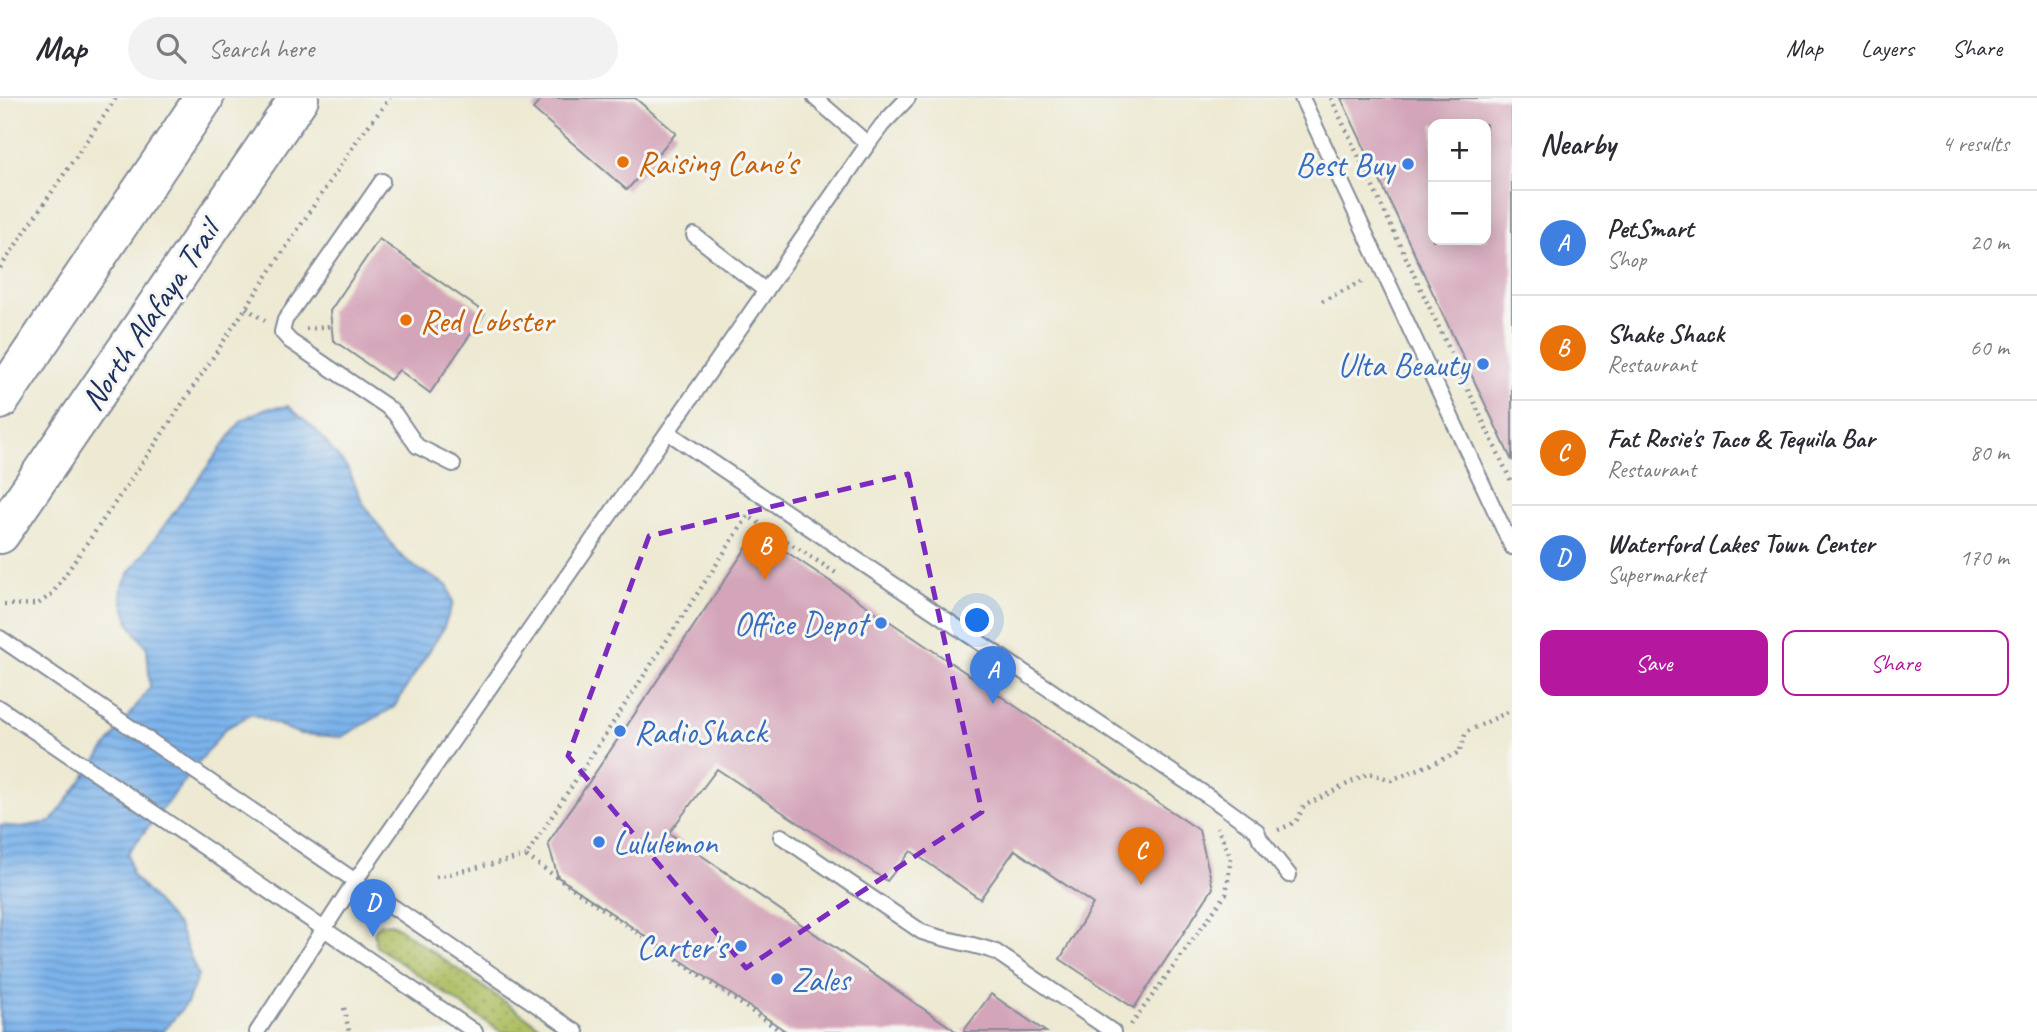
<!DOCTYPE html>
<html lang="en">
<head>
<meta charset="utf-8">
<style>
	body { margin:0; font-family:Caveat,sans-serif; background:#f2f2f3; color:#2b2b33 }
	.controls { position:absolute; right:21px; top:21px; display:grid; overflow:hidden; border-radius:14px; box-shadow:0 4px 18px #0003 }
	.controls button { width:63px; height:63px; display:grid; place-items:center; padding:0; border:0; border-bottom:2px solid #e1e1e2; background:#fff; color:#2b2b33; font:35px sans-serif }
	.you { position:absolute; left:978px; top:523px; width:24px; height:24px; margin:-18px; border:5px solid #fff; border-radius:50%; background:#1a73e8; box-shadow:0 0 0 10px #1a73e833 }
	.badge { display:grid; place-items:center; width:46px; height:46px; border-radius:50%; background:#b5179e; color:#fff; font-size:23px; font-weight:700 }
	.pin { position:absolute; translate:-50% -58px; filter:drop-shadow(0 2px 4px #0008) }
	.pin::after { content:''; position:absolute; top:37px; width:24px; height:21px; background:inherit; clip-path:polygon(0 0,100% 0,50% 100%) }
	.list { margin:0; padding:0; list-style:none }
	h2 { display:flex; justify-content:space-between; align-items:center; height:91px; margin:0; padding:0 28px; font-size:30px }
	h2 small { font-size:23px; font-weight:400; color:#7c7c81 }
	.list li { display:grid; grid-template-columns:46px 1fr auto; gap:21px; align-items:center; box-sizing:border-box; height:105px; padding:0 28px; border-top:2px solid #e1e1e2 }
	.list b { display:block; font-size:26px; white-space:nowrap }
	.list p { margin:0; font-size:23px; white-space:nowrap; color:#7c7c81 }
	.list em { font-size:23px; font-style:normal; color:#7c7c81 }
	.actions { display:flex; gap:14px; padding:21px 28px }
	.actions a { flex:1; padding:16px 0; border:2px solid #b5179e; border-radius:14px; text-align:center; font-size:24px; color:#b5179e }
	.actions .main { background:#b5179e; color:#fff }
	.icon { flex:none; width:38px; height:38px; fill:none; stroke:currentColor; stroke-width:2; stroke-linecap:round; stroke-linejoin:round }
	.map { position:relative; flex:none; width:1512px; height:934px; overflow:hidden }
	header { display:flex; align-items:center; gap:42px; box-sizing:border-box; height:98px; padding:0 35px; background:#fff; border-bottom:2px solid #e1e1e2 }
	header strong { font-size:33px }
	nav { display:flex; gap:38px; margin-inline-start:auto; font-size:24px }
	.search { width:490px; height:63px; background:#f2f2f3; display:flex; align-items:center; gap:18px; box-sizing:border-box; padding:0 24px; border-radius:38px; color:#7c7c81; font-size:26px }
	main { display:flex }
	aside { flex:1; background:#fff }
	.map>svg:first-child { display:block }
	.grass { fill:url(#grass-dots); stroke:#647660; stroke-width:2 }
	.water { fill:url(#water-rules); stroke:#4b71a4; stroke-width:2 }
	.building { fill:#d4a5b9; fill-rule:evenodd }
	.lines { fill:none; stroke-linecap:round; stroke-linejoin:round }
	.service-casing { stroke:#848c98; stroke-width:18 }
	.secondary-casing { stroke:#848c98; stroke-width:42 }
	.path { stroke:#848c98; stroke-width:4.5; stroke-dasharray:2 5; stroke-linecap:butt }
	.service { stroke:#fff; stroke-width:14 }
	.secondary { stroke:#fff; stroke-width:38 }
	.marked { fill:none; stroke:#7b2cbf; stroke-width:5; stroke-dasharray:14 9; stroke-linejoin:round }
	.food-dot { fill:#e8710a; stroke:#f6f6f2; stroke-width:2.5 }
	.shop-dot { fill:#3f7fe0; stroke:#f6f6f2; stroke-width:2.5 }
	.labels { text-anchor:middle; stroke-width:6; stroke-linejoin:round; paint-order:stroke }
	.food-label { font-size:33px; fill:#c56008; stroke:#f6f6f2; text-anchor:start }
	.shop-label { font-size:33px; fill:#366cbe; stroke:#f6f6f2; text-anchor:end }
	.street-label { font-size:33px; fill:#1b2f5e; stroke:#f6f6f2 }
</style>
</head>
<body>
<header>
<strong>Map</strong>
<div class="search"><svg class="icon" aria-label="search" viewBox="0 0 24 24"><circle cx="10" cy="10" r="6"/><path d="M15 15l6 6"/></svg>Search here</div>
<nav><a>Map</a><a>Layers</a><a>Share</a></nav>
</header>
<main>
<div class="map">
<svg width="1512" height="934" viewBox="0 0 1512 934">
	<defs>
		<pattern id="grass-dots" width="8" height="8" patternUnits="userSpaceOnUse" patternTransform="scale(1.75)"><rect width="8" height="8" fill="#adbe62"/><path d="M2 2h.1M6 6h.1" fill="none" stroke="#8c9b54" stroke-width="1.8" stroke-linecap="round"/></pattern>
		<pattern id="water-rules" width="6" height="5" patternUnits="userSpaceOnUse" patternTransform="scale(1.75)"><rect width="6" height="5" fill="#7bb3eb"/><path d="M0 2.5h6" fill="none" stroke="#6492c2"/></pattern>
	</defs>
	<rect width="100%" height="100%" fill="#f6f6f2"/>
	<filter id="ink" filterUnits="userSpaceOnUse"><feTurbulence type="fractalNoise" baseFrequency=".0143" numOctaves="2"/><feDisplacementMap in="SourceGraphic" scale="14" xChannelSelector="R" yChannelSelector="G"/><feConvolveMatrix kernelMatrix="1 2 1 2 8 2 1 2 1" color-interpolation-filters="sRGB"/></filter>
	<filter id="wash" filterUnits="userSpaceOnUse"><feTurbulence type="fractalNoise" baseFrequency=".00686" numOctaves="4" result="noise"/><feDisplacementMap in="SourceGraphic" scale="28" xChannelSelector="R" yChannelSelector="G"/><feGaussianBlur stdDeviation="1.57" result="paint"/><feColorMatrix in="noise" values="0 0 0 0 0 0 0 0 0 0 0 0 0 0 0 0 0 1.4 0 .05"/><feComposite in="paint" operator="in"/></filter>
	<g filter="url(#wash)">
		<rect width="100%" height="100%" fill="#ede9d2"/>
		<path class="grass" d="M391,825L548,934H501L376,848L374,833L380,826Z"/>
		<path class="water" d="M288,308L315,331L348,371L363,405L399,456L415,469L448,488L453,505L443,531L394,609L342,639L300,636L252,616L225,631L128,755L132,777L178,828L198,877L187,905L163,934H0V727L20,729L51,724L150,589L147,550L130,527L123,504L121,491L130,474L241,323L264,311Z"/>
		<g id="blocks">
			<g class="building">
				<path d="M542,0H635L676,35L627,92L533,11Z"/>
				<path d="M1341,0H1512V363ZM1433,26H1486V142H1433Z"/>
				<path d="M379,141L485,215L430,295L399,272L390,282L333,242L330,213Z"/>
				<path d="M757,434L1199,732L1213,790L1134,910L1060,861L1093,806L1015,752L980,801L911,753L887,783L717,671L669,735L957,934H787L558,779L548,745Z"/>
				<path d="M991,896L1046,934H963Z"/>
			</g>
		</g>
	</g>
	<g filter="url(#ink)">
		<use href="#blocks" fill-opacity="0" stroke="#848c98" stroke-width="2"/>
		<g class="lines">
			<g class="service-casing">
				<g id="service">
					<path d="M815,0L868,46"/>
					<path d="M1302,0L1512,449"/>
					<path d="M382,83L285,222L282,234L290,243L386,308L395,316L417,348L453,366"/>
					<path d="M694,137L766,193"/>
					<path d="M669,335L1221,707L1257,733L1260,741L1289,777"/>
					<path d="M0,540L576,934"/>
					<path d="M0,610L475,934"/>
					<path d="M781,738L922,834C947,843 972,845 996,854L1113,934"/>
					<path d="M257,934L355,783L868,46L882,27L908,0"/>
				</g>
			</g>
			<g class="secondary-casing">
				<g id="secondary">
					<path d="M0,302L204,0"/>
					<path d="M0,436L299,0"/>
				</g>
			</g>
			<g class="path">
				<path d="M1331,0L1512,385"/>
				<path d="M0,170L116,0"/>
				<path d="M1322,203L1366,182"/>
				<path d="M246,210L265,223"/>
				<path d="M306,231L331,228"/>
				<path d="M4,507L38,506L52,496L154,348L358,41L390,0"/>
				<path d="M1278,732L1296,724L1304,708L1369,675L1391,682L1459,655L1466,634L1512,612"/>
				<path d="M436,779L526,758"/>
				<path d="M344,910L349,934"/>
				<path d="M1131,927L1226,796L1231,760L1217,729"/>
				<path d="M782,934L526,758L748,418L836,475"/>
			</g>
			<use href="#service" class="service"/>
			<use href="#secondary" class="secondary"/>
		</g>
	</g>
	<path class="marked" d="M908,376L982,714L746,870L568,658L649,438Z"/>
	<g class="food-dot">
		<circle cx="623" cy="64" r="7"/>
		<circle cx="406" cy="222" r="7"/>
	</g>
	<g class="shop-dot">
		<circle cx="1408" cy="66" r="7"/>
		<circle cx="1483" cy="266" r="7"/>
		<circle cx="881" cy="525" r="7"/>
		<circle cx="620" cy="633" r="7"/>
		<circle cx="599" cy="744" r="7"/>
		<circle cx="741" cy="848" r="7"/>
		<circle cx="777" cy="881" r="7"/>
	</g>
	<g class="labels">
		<g class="food-label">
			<text x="637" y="76">Raising Cane's</text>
			<text x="420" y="234">Red Lobster</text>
		</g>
		<g class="shop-label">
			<text x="1394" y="78">Best Buy</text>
			<text x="1469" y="278">Ulta Beauty</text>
			<text x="867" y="537">Office Depot</text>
			<text x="634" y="645" text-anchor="start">RadioShack</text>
			<text x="613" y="756" text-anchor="start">Lululemon</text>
			<text x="727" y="860">Carter's</text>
			<text x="791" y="893" text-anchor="start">Zales</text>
		</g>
		<g class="street-label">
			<text transform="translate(149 217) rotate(-56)" y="12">North Alafaya Trail</text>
		</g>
	</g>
</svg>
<div class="controls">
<button>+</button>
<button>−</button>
</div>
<div class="you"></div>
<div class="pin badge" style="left:993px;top:606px;background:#3f7fe0">A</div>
<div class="pin badge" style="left:765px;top:482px;background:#e8710a">B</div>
<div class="pin badge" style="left:1141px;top:787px;background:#e8710a">C</div>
<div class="pin badge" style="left:373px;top:839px;background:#3f7fe0">D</div>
</div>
<aside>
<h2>Nearby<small>4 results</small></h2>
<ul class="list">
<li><span class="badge" style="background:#3f7fe0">A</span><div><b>PetSmart</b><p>Shop</p></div><em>20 m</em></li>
<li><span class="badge" style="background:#e8710a">B</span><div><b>Shake Shack</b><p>Restaurant</p></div><em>60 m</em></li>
<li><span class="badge" style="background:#e8710a">C</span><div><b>Fat Rosie's Taco &amp; Tequila Bar</b><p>Restaurant</p></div><em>80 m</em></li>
<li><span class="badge" style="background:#3f7fe0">D</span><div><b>Waterford Lakes Town Center</b><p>Supermarket</p></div><em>170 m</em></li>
</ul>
<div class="actions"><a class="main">Save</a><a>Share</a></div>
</aside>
</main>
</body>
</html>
